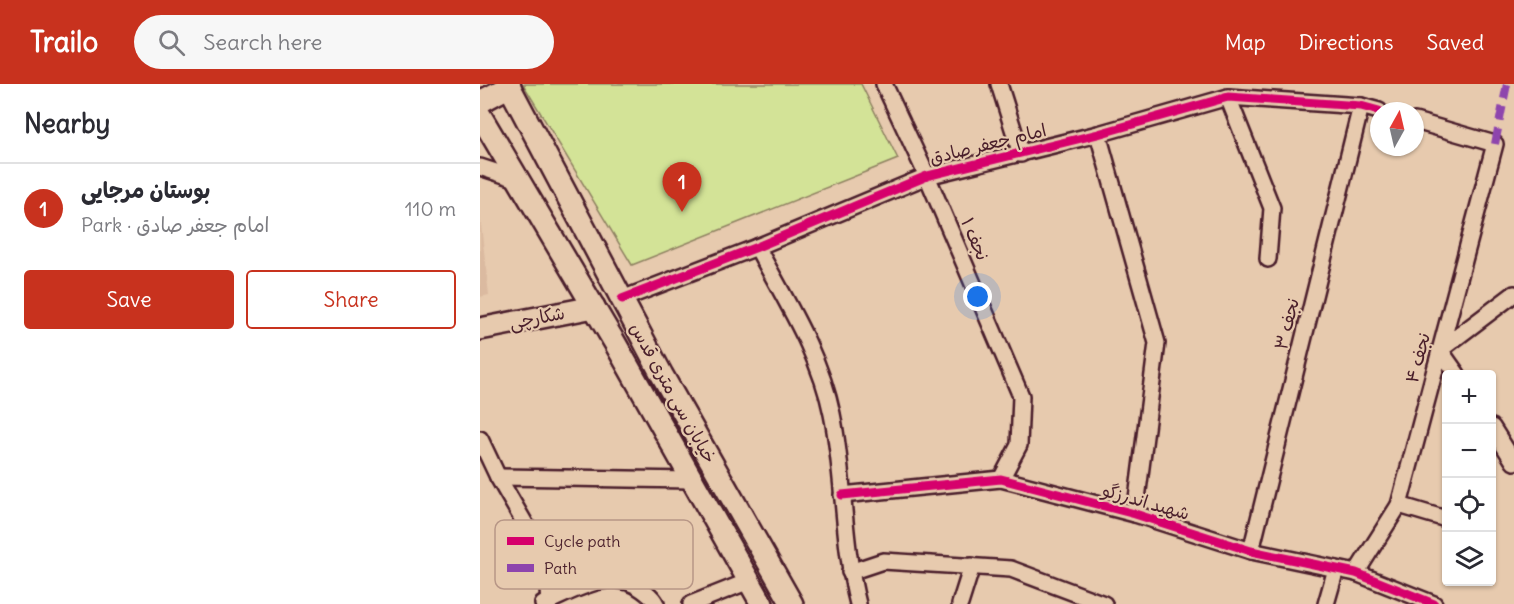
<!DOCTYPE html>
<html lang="en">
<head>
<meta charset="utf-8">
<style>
	body { margin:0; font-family:Delius,"Playpen Sans Arabic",sans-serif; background:#f7f7f7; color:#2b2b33 }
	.controls { position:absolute; right:18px; bottom:18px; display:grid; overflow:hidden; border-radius:6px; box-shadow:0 2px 4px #0004 }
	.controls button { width:54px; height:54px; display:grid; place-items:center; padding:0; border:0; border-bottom:2px solid #e1e1e2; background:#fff; color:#2b2b33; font:30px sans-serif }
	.compass { position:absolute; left:890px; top:18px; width:54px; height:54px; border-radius:50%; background:#fff; box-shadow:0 2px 4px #0004; rotate:8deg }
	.you { position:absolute; left:498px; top:213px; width:21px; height:21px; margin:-15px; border:4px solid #fff; border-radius:50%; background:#1a73e8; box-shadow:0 0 0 9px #1a73e833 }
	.badge { display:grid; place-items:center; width:39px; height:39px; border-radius:50%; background:#c8321e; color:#fff; font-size:20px; font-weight:700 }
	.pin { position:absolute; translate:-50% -50px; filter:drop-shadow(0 2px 3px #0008) }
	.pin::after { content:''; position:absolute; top:32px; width:21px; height:18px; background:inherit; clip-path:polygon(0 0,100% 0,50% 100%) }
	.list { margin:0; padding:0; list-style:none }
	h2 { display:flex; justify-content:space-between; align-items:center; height:78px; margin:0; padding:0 24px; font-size:26px }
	h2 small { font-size:20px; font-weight:400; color:#7c7c81 }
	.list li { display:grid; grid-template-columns:39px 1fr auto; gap:18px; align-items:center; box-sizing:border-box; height:90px; padding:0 24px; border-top:2px solid #e1e1e2 }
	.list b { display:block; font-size:22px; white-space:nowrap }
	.list p { margin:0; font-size:20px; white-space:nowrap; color:#7c7c81 }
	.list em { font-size:20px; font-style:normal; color:#7c7c81 }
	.actions { display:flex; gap:12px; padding:18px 24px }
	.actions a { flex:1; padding:14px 0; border:2px solid #c8321e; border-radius:6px; text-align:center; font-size:21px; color:#c8321e }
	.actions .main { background:#c8321e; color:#fff }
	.icon { flex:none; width:33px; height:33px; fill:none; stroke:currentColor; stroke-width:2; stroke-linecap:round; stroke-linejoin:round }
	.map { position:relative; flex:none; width:1034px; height:520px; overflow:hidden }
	header { display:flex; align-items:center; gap:36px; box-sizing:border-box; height:84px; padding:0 30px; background:#c8321e; color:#fff }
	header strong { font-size:28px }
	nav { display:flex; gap:33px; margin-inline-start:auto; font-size:21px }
	.search { width:420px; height:54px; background:#f7f7f7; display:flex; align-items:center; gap:15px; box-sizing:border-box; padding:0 21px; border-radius:33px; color:#7c7c81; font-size:22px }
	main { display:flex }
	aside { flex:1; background:#fff }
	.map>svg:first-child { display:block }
	.built { fill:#dbbaa0 }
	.green { fill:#d3e397; stroke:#8e8161; stroke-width:1.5 }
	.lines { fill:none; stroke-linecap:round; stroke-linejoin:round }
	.street-casing { stroke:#4a1f2b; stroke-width:20 }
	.secondary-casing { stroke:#4a1f2b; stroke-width:26 }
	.street { stroke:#e7caae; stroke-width:15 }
	.secondary { stroke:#e7caae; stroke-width:21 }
	.quiet { stroke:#8e44ad; stroke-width:8; stroke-dasharray:15 8; stroke-linecap:butt }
	.cycleway-casing { stroke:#e7caae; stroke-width:13 }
	.cycleway { stroke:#d6006c; stroke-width:9 }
	.labels { text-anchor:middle; stroke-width:4.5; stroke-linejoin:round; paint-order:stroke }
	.street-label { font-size:18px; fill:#4a1f2b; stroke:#e7caae }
	.key { fill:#e7caae; stroke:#b89787; stroke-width:1.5 }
	.key-label { font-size:16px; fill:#4a1f2b }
</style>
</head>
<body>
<header>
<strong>Trailo</strong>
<div class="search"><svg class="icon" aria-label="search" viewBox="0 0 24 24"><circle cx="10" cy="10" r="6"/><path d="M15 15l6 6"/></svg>Search here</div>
<nav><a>Map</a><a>Directions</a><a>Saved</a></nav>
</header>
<main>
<aside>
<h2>Nearby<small></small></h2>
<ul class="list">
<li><span class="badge">1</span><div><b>بوستان مرجایی</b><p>Park · امام جعفر صادق</p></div><em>110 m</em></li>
</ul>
<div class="actions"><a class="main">Save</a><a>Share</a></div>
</aside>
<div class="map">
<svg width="1034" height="520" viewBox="0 0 1034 520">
	<rect width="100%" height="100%" fill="#e7caae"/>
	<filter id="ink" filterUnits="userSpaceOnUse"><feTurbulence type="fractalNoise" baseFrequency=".0167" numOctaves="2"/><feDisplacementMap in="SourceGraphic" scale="12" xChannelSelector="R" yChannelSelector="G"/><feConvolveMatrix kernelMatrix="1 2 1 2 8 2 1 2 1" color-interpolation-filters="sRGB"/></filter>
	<g filter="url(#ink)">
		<path class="built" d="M0,132L9,211L0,213Z"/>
		<path class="green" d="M43,0H381L418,75L152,181Z"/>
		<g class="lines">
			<g class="street-casing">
				<g id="street">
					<path d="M404,0L447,92L541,312L539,361L521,395"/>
					<path d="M519,0L541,70"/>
					<path d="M748,13L792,124L788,175"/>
					<path d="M618,50L677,259L655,430"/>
					<path d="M0,83L37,95"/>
					<path d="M277,163C305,216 340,270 352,330C365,393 362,458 378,520"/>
					<path d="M142,215L277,163L447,92L618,50L748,13L881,22L899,27"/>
					<path d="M977,290L960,266L1034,210"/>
					<path d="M1012,343L1034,378"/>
					<path d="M0,355L18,393L66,476L69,520"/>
					<path d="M18,393L211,396"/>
					<path d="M362,411L521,395L655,430L771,467L876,489L954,520"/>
					<path d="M919,421L966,435"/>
					<path d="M771,467L881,22"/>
					<path d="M370,488L403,477L531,485L624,520"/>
					<path d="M876,489L919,421L1015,60L935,37"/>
					<path d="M63,520C95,506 132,482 163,506C169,511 173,513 176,520"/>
					<path d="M211,520L269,497"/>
					<path d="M480,520L492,482"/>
					<path d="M846,520L856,485"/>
				</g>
			</g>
			<g class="secondary-casing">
				<g id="secondary">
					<path d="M28,0L182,291L312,520"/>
					<path d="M0,18L30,2"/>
					<path d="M0,31L135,259L282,520"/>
					<path d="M0,245L114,223"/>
				</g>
			</g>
			<use href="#street" class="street"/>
			<use href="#secondary" class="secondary"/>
			<path class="quiet" d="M1015,60L1027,0"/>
			<g class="cycleway-casing">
				<g id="cycleway">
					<path d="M142,215L277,163L447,92L618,50L748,13L881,22L899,27"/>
					<path d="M362,411L521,395L655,430L771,467L876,489L954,520"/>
				</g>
			</g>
			<use href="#cycleway" class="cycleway"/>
		</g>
	</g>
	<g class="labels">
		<g class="street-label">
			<text transform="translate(508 60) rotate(-14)" y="6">امام جعفر صادق</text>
			<text transform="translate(495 155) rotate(67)" y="6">نجف ۱</text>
			<text transform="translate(57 234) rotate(-11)" y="6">شکارچی</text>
			<text transform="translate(807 240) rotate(-76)" y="6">نجف ۳</text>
			<text transform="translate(938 274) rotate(-75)" y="6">نجف ۴</text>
			<text transform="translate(193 309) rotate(61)" y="6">خیابان سی متری قدس</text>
			<text transform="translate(666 418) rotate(16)" y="6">شهید اندرزگو</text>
		</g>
	</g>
	<rect x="15" y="436" width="198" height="69" rx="9" class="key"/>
	<rect x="27" y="453" width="27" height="8" fill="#d6006c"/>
	<rect x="27" y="480" width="27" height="8" fill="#8e44ad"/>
	<g class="key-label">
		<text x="64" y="463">Cycle path</text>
		<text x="64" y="490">Path</text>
	</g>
</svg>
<div class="controls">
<button>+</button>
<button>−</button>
<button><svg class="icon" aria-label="locate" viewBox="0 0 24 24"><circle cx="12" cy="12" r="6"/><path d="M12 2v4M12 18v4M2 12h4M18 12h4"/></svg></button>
<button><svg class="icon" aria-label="layers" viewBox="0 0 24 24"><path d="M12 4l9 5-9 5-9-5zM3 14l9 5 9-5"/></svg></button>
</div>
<svg class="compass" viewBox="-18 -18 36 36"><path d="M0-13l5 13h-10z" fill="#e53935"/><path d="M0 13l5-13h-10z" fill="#7c7c81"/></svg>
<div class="you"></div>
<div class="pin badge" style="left:202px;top:128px">1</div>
</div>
</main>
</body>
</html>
